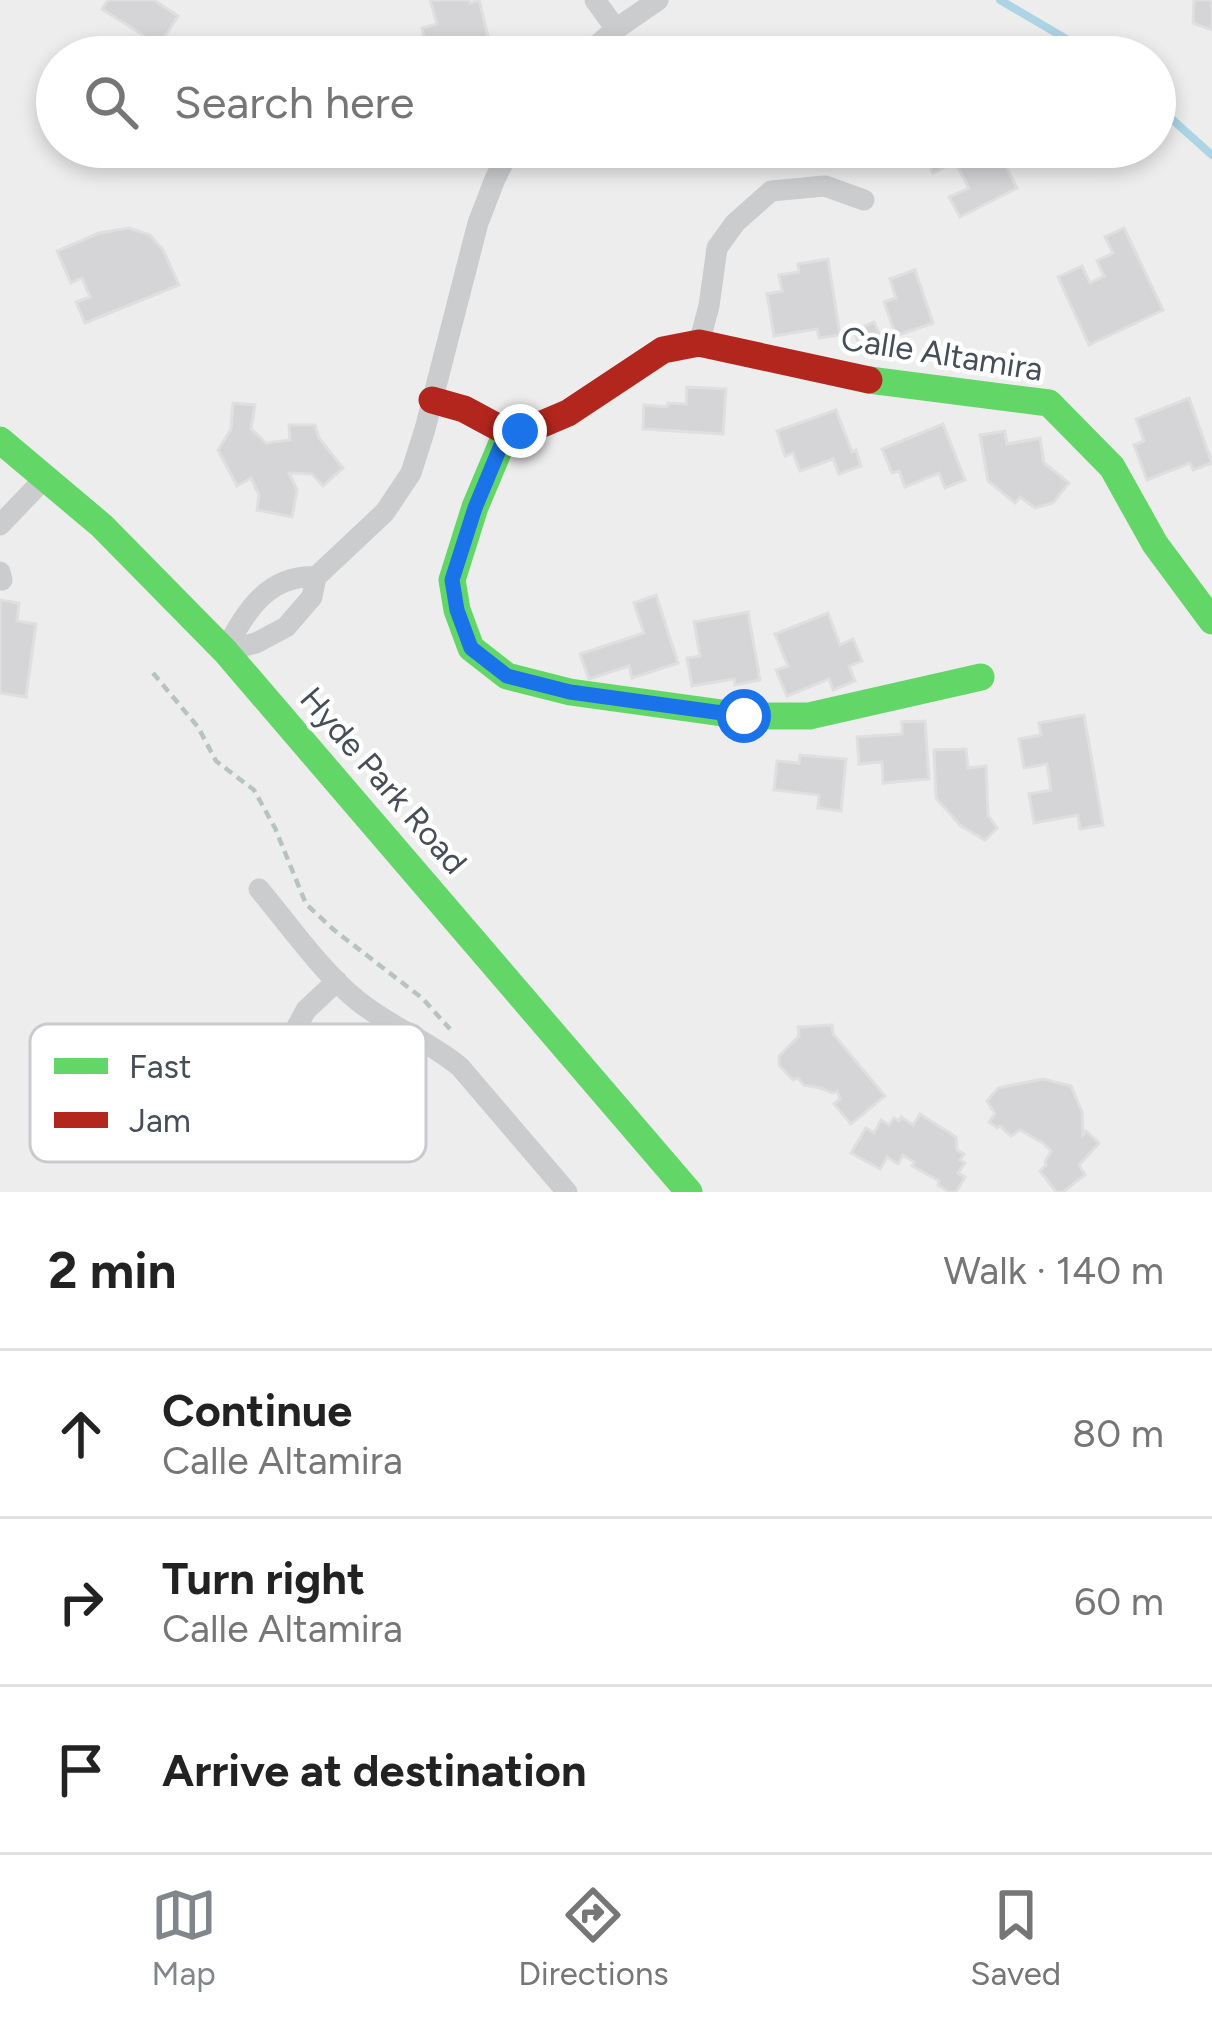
<!DOCTYPE html>
<html lang="en">
<head>
<meta charset="utf-8">
<style>
	body { margin:0; font-family:Figtree,sans-serif; background:#f6f6f6; color:#222 }
	.stop { position:absolute; width:36px; height:36px; margin:-27px; border:9px solid #1a73e8; border-radius:50%; background:#fff }
	.stop.end { background:#1a73e8; border-color:#fff; box-shadow:0 3px 12px #0008 }
	.list { margin:0; padding:0; list-style:none }
	h2 { display:flex; justify-content:space-between; align-items:center; height:156px; margin:0; padding:0 48px; font-size:51px }
	h2 small { font-size:39px; font-weight:400; color:#767676 }
	.list li { display:grid; grid-template-columns:78px 1fr auto; gap:36px; align-items:center; box-sizing:border-box; height:168px; padding:0 48px; border-top:3px solid #e0e0e0 }
	.list b { display:block; font-size:45px; white-space:nowrap }
	.list p { margin:0; font-size:39px; white-space:nowrap; color:#767676 }
	.list em { font-size:39px; font-style:normal; color:#767676 }
	.icon { flex:none; width:66px; height:66px; fill:none; stroke:currentColor; stroke-width:2; stroke-linecap:round; stroke-linejoin:round }
	.map { position:relative; flex:none; width:1212px; height:1192px; overflow:hidden }
	.search { position:absolute; background:#fff; box-shadow:0 6px 18px #0003; left:36px; right:36px; top:36px; height:132px; display:flex; align-items:center; gap:30px; box-sizing:border-box; padding:0 42px; border-radius:66px; color:#767676; font-size:45px }
	.sheet { height:660px; background:#fff }
	nav { display:flex; justify-content:space-around; align-items:center; box-sizing:border-box; height:168px; border-top:3px solid #e0e0e0; background:#fff; font-size:33px; color:#767676 }
	nav a { display:grid; justify-items:center; gap:6px }
	nav .on { color:#81868c }
	.map>svg:first-child { display:block }
	.lines { fill:none; stroke-linecap:round; stroke-linejoin:round }
	.stream { stroke:#acd4e5; stroke-width:8 }
	.building { fill:#d5d5d7; stroke:#dfdfe0; stroke-width:3 }
	.path { stroke:#b8c2bf; stroke-width:4.5; stroke-dasharray:9 6; stroke-linecap:butt }
	.street { stroke:#caccce; stroke-width:21 }
	.fast { stroke:#63d668; stroke-width:27 }
	.jam { stroke:#b3261e; stroke-width:27 }
	.route { stroke:#1a73e8; stroke-width:15 }
	.labels { text-anchor:middle; stroke-width:9; stroke-linejoin:round; paint-order:stroke }
	.street-label { font-size:33px; fill:#474e57; stroke:#fff }
	.key { fill:#fff; stroke:#c8cacd; stroke-width:3 }
	.key-label { font-size:33px; fill:#474e57 }
</style>
</head>
<body>
<div class="map">
<svg width="1212" height="1192" viewBox="0 0 1212 1192">
	<rect width="100%" height="100%" fill="#eeeded"/>
	<g class="lines">
		<g class="stream">
			<path d="M1000,0L1097,57"/>
			<path d="M1155,104L1212,155"/>
		</g>
	</g>
	<g class="building">
		<path d="M108,0H154L178,16L152,57H129L143,35L102,9Z"/>
		<path d="M430,0H469L470,3L479,0L493,57H464L463,54L451,57H413L410,45L425,41L422,28L437,24Z"/>
		<path d="M1194,0H1212V30L1193,23Z"/>
		<path d="M317,147H383L379,165L317,151Z"/>
		<path d="M932,147H996L1017,188L960,217L949,197L969,188L955,162L933,173L923,152Z"/>
		<path d="M129,228L150,235L163,250L179,285L85,323L76,302L90,297L82,278L71,283L57,251L99,233Z"/>
		<path d="M1124,228L1163,310L1089,345L1058,277L1082,266L1090,283L1104,276L1097,261L1113,253L1105,237Z"/>
		<path d="M828,259L840,335L819,338L817,329L774,336L767,294L782,291L779,275L799,272L798,264Z"/>
		<path d="M915,270L933,323L896,336L884,302L896,298L890,279Z"/>
		<path d="M874,322L884,345L863,354L854,331Z"/>
		<path d="M687,387L726,389L723,434L643,429L644,405L667,407L668,403L686,404Z"/>
		<path d="M1189,398L1212,463L1193,470L1190,463L1147,480L1134,445L1144,441L1136,419Z"/>
		<path d="M233,403L255,405L251,429L266,443L290,440L289,425H315L319,438L343,468L323,486L312,474L289,473L297,490L292,517L257,510L259,495L251,478L237,486L218,450L231,429Z"/>
		<path d="M836,410L852,452L856,450L861,466L839,474L833,459L800,471L793,453L785,456L777,431Z"/>
		<path d="M943,424L965,480L945,488L939,473L905,487L899,471L892,473L882,449Z"/>
		<path d="M1005,431L1007,444L1040,438L1044,463L1069,483L1053,503L1035,508L1020,497L1015,503L988,481L980,435Z"/>
		<path d="M656,595L678,663L632,678L629,666L589,679L580,654L644,633L634,603Z"/>
		<path d="M0,600L19,603L17,621L36,624L26,697L0,693Z"/>
		<path d="M748,612L760,680L735,685L734,679L692,686L687,658L700,656L694,622Z"/>
		<path d="M828,613L840,645L853,639L862,661L849,666L855,681L833,690L829,679L787,696L776,670L788,666L775,634Z"/>
		<path d="M1084,715L1103,825L1080,829L1078,815L1034,823L1029,794L1051,790L1047,764L1024,768L1019,739L1041,735L1039,723Z"/>
		<path d="M925,721L929,779L883,783L882,762L859,764L857,737L902,734V722Z"/>
		<path d="M966,749L968,768L986,766L988,815L997,828L985,840L961,826L936,798L934,750Z"/>
		<path d="M800,755L846,759L841,811L818,808L819,795L774,790L777,761L799,763Z"/>
		<path d="M832,1025L833,1034L885,1096L851,1124L834,1104L840,1099L837,1091L833,1093L821,1088L804,1085L798,1078L793,1080L779,1065V1056L799,1036L798,1027Z"/>
		<path d="M1043,1079L1071,1086L1082,1112L1083,1135L1086,1131L1099,1143L1079,1165L1085,1175L1063,1192H1056L1040,1171L1046,1165L1045,1162L1051,1151L1043,1143L1020,1130L1011,1136L1000,1126L997,1128L989,1122L995,1114L987,1101L998,1088Z"/>
		<path d="M920,1114L956,1137L957,1150L964,1154L960,1160L965,1163L958,1173L965,1177L956,1192H949L938,1185L939,1181L912,1166L914,1162L903,1155L898,1164L887,1157L880,1169L851,1153L866,1128L874,1133L881,1120L889,1125L894,1118L899,1121L901,1117L913,1125Z"/>
	</g>
	<g class="lines">
		<path class="path" d="M153,673L198,727L216,761L254,790L275,828L306,904L334,930L422,998L450,1029"/>
		<g class="street">
			<path d="M595,0L616,29"/>
			<path d="M583,57L616,29L658,0"/>
			<path d="M699,343L709,306L717,248L735,223L771,191L825,186L864,200"/>
			<path d="M0,525L46,477"/>
			<path d="M0,572L2,580"/>
			<path d="M225,651L256,643L286,627L312,597L316,577L385,512L411,473L425,429L478,223L495,179L511,147"/>
			<path d="M225,651C244,613 268,574 316,577"/>
			<path d="M259,889C290,926 320,970 358,1001C390,1027 429,1041 460,1067L567,1192"/>
			<path d="M265,1086L306,1010L337,981"/>
		</g>
		<g class="fast">
			<path d="M869,380L1049,403L1112,467L1155,544L1212,621"/>
			<path d="M507,431L475,507L452,580L457,610L471,648L507,676L570,692L744,716H809L981,677"/>
			<path d="M0,440L102,526L225,651L689,1192"/>
		</g>
		<path class="jam" d="M432,400L464,409L503,430H528L568,413L663,350L699,343L869,380"/>
	</g>
	<g class="lines">
		<path class="route" d="M520,431H507L475,508L452,580L457,610L471,648L507,676L570,692L744,716"/>
	</g>
	<g class="labels">
		<g class="street-label">
			<text transform="translate(942 353) rotate(9)" y="12">Calle Altamira</text>
			<text transform="translate(384 780) rotate(49)" y="12">Hyde Park Road</text>
		</g>
	</g>
	<rect x="30" y="1024" width="396" height="138" rx="18" class="key"/>
	<rect x="54" y="1058" width="54" height="16" fill="#63d668"/>
	<rect x="54" y="1112" width="54" height="16" fill="#b3261e"/>
	<g class="key-label">
		<text x="129" y="1078">Fast</text>
		<text x="129" y="1132">Jam</text>
	</g>
</svg>
<div class="stop" style="left:744px;top:716px"></div>
<div class="stop end" style="left:520px;top:431px"></div>
<div class="search"><svg class="icon" aria-label="search" viewBox="0 0 24 24"><circle cx="10" cy="10" r="6"/><path d="M15 15l6 6"/></svg>Search here</div>
</div>
<section class="sheet">
<h2>2 min<small>Walk · 140 m</small></h2>
<ul class="list">
<li><svg class="icon" aria-label="ahead" viewBox="0 0 24 24"><path d="M12 20V5M6 11l6-6 6 6"/></svg><div><b>Continue</b><p>Calle Altamira</p></div><em>80 m</em></li>
<li><svg class="icon" aria-label="right" viewBox="0 0 24 24"><path d="M7 20v-9h11M14 6l5 5-5 5"/></svg><div><b>Turn right</b><p>Calle Altamira</p></div><em>60 m</em></li>
<li><svg class="icon" aria-label="arrive" viewBox="0 0 24 24"><path d="M6 21V4h12l-3 4 3 4H6"/></svg><div><b>Arrive at destination</b></div></li>
</ul>
</section>
<nav>
<a class="on"><svg class="icon" aria-label="map" viewBox="0 0 24 24"><path d="M3 6l6-2 6 2 6-2v14l-6 2-6-2-6 2zM9 4v14M15 6v14"/></svg>Map</a>
<a><svg class="icon" aria-label="directions" viewBox="0 0 24 24"><path d="M12 3l9 9-9 9-9-9zM9 14v-3h6M13 9l2 2-2 2"/></svg>Directions</a>
<a><svg class="icon" aria-label="saved" viewBox="0 0 24 24"><path d="M7 4h10v16l-5-4-5 4z"/></svg>Saved</a>
</nav>
</body>
</html>
